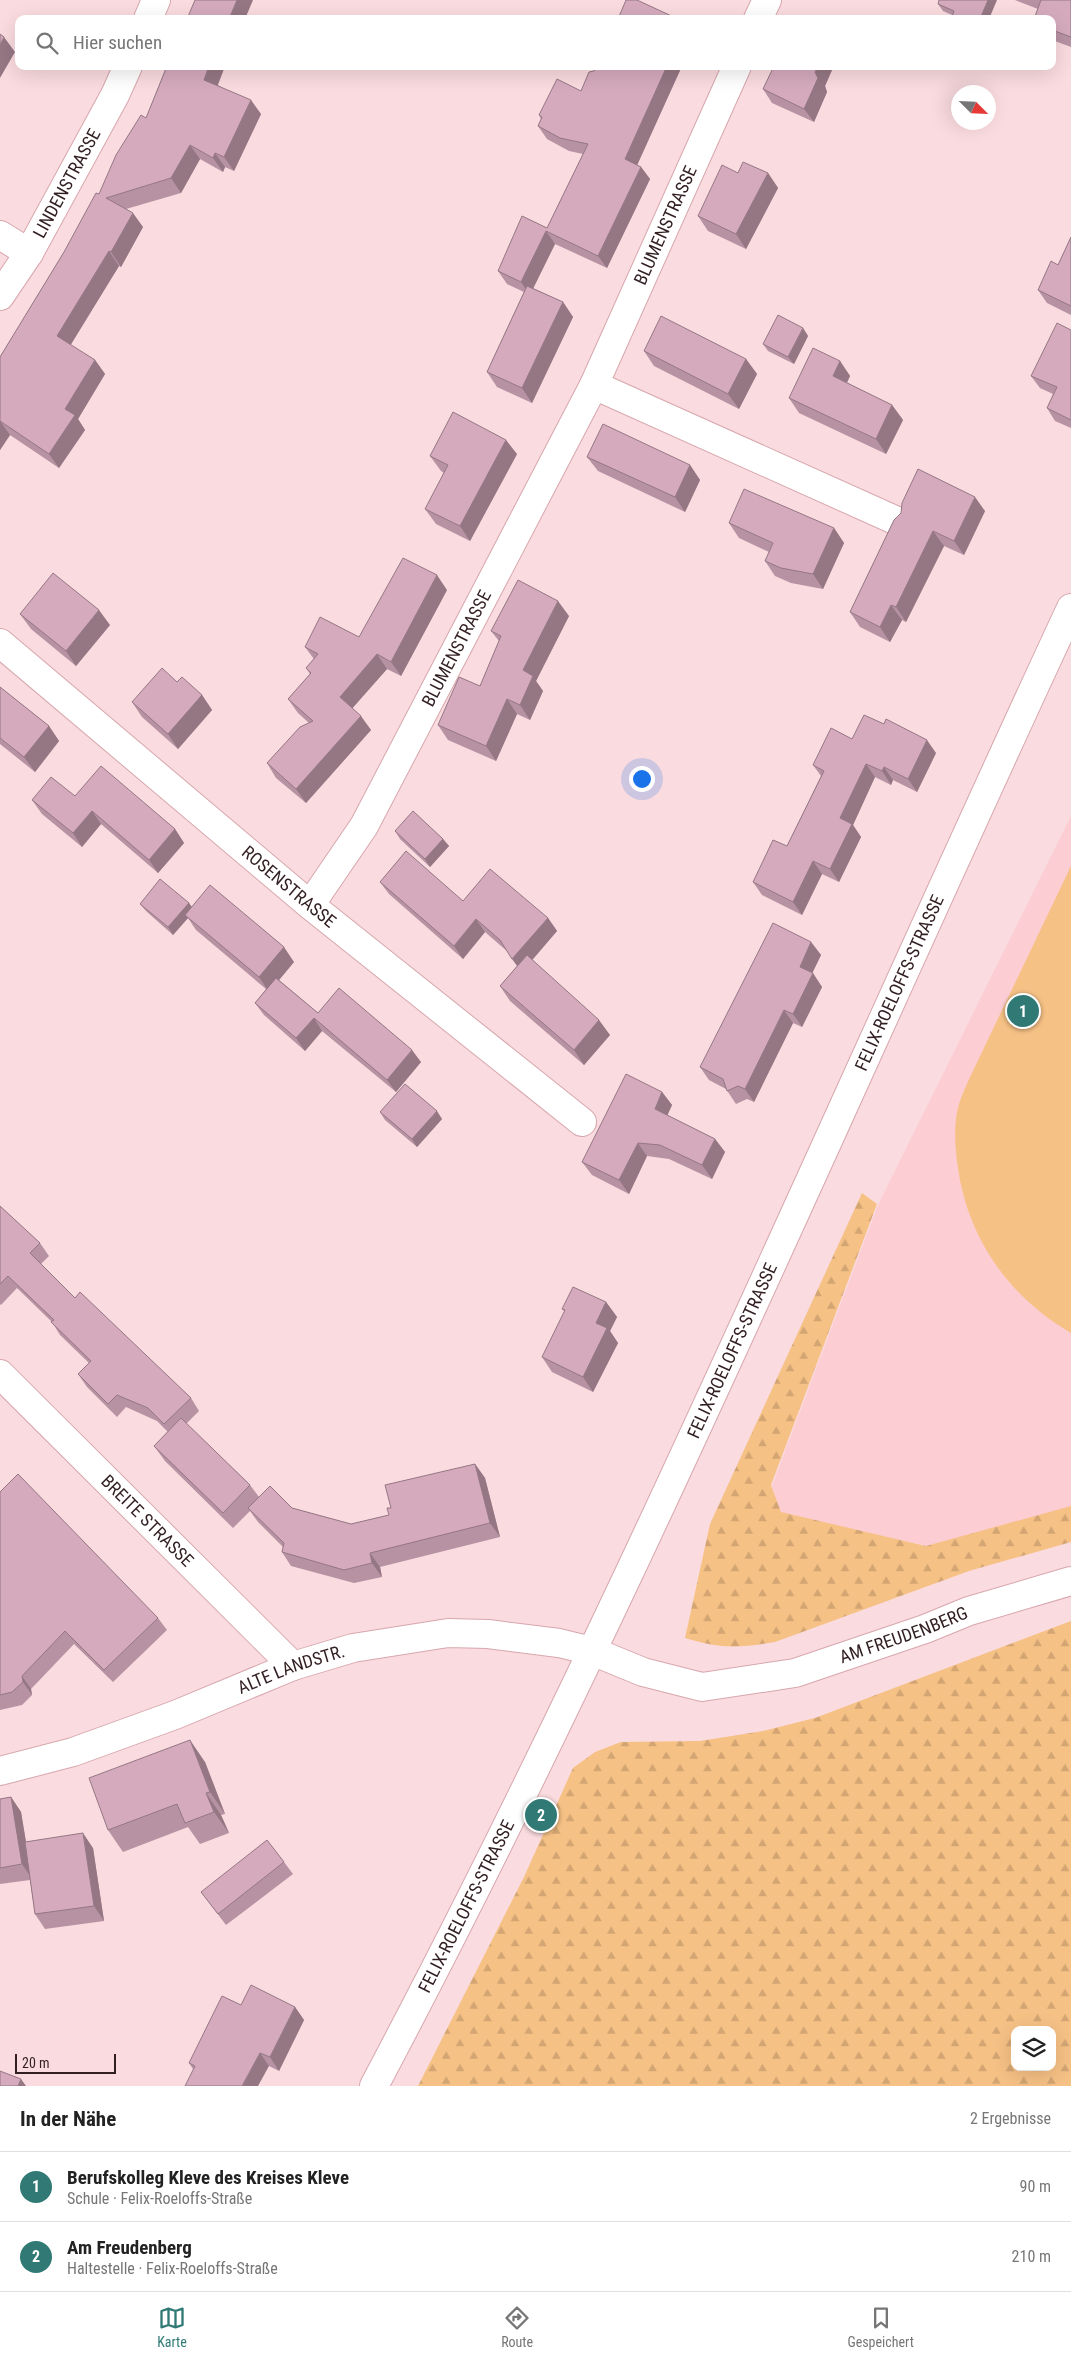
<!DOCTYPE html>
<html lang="de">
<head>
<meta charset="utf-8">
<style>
	body { margin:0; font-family:"Roboto Condensed",sans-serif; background:#f6f6f6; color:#222 }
	.controls { position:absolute; right:15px; bottom:15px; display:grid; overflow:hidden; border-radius:10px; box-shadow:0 5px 20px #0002 }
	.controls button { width:45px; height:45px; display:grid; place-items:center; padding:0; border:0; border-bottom:1px solid #e0e0e0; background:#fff; color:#222; font:25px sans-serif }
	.compass { position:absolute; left:951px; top:85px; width:45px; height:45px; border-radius:50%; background:#fff; box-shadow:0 5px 20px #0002; rotate:114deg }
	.scale { position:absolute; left:15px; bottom:12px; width:101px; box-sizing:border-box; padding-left:5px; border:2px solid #321f22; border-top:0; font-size:14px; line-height:18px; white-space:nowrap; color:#321f22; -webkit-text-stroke:4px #fadbdf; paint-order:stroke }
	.you { position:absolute; left:641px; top:778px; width:18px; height:18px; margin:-12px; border:4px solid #fff; border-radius:50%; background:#1a73e8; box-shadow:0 0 0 8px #1a73e833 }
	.badge { display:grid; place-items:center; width:32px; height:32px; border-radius:50%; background:#307975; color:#fff; font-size:16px; font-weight:700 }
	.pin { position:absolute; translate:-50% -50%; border:2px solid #fff; box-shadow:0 1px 5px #0006 }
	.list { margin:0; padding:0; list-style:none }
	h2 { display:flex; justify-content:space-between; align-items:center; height:65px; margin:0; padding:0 20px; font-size:21px }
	h2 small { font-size:16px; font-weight:400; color:#767676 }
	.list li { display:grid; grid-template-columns:32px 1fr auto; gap:15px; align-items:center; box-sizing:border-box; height:70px; padding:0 20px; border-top:1px solid #e0e0e0 }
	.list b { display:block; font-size:19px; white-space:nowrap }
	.list p { margin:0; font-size:16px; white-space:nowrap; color:#767676 }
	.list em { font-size:16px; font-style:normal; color:#767676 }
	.icon { flex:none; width:28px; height:28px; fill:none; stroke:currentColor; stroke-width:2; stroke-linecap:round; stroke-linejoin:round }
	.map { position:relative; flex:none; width:1071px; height:2086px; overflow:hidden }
	.search { position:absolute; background:#fff; box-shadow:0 5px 20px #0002; left:15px; right:15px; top:15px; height:55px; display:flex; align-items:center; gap:12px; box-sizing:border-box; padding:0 18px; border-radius:10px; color:#767676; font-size:19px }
	.sheet { height:205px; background:#fff }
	nav { display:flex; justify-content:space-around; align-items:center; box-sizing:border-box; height:70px; border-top:1px solid #e0e0e0; background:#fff; font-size:14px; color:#767676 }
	nav a { display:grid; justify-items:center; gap:2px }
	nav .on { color:#307975 }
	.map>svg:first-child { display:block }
	.built { fill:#fccdd3 }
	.forest { fill:url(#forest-firs); fill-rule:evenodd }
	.park { fill:#f6c185 }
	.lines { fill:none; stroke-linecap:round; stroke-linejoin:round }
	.street-casing { stroke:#d7a7ad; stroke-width:30 }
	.secondary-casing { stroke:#d7a7ad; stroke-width:30 }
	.street { stroke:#fff; stroke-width:28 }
	.secondary { stroke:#fff; stroke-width:28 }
	.wall { fill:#b792a3 }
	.shaded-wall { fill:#957784 }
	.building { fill:#d5aabd; stroke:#957784 }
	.labels { text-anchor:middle; stroke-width:4.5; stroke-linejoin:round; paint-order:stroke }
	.street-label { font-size:18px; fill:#321f22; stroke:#fadbdf }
</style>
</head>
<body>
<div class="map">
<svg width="1071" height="2086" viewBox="0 0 1071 2086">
	<defs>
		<pattern id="forest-firs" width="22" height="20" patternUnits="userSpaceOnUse" patternTransform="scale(1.25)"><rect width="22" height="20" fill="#f6c185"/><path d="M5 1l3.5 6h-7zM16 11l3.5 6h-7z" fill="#d3a573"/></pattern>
	</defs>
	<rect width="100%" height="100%" fill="#fadbdf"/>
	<path class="built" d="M1071,816V1511L928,1546L781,1514L772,1486L878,1205Z"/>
	<g class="forest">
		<path d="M862,1193L877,1204L771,1485L781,1512L926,1546L1071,1506V1542L969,1571L775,1642C738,1648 721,1649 685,1638L710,1524Z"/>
		<path d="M1071,1621V2086H418L524,1877L573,1768L595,1752L621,1742L700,1741L763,1731L815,1718ZM1015,2030H1052V2067H1015Z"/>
	</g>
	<path class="park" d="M1071,866V1333C1010,1298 968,1239 958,1168C955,1148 953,1124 959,1104C962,1094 967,1084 971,1075Z"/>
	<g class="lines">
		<g class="street-casing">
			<g id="street">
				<path d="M148,19L156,0"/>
				<path d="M758,19L767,0"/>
				<path d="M0,235L29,253"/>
				<path id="s1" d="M0,296L29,253L115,95L128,66"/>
				<path d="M594,385L897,521"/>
				<path id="s2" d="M0,643L310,905L582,1122"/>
				<path id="s3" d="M310,905L364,826L594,385L737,66"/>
				<path id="s4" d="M0,1374L293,1666"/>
				<path id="s5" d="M592,1651L643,1672L702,1687L795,1673L925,1629L969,1611L1071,1581"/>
			</g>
		</g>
		<g class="secondary-casing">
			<g id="secondary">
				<path id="s6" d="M0,1771L73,1752L175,1715L293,1666L353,1648L448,1633L488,1634L559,1643L592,1651"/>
				<path id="s7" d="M374,2086C629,1605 841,1102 1071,608"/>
			</g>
		</g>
		<use href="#street" class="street"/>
		<use href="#secondary" class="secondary"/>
	</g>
	<g class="wall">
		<path d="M1015,0H1071V47L1052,40V19L1038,9Z"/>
		<path d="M938,4L989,19L952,15L943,11Z"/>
		<path d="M167,66H225L218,85L261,114L234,171L225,167L223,172L200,159L181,193L126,209L143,227L121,267L119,266L70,345L95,360L105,374L78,419L85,430L59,468L10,435L0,450V357L146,118Z"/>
		<path d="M596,66H682L637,165L641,167L650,179L607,268L555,244L533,288L563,302L573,317L532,403L497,387L487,372L524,292L507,284L498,271L547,228L583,154L569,151L547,139L538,126L541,119L539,115L581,91L594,71Z"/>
		<path d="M832,70L825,86L827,92L814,122L772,103L763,89Z"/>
		<path d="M738,173H768L778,188L746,249L708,231L698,216Z"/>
		<path d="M1071,237V315L1047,303L1038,290L1058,265Z"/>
		<path d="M803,328L808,336L794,364L768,351L763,344Z"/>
		<path d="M1071,330V428L1055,421L1047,408L1053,394L1040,388L1031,376Z"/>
		<path d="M644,351L746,359L757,374L739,409L654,366Z"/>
		<path d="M840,361L850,376L847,383L892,405L903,420L886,454L799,413L789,398Z"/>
		<path d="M517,454L470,541L436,524L425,509L444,473L441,471L430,456Z"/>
		<path d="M587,457L690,465L700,480L685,512L598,471Z"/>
		<path d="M985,511L964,555L944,546L906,622L902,620L890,642L860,627L850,612L894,520Z"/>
		<path d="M729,523L834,528L844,543L823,589L791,583L775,576L765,561L769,552L739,538Z"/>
		<path d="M447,590L401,676L387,669L352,708L371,730L306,803L276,778L267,763L309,723L298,713L288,699L310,674L306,668L314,659L305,647L359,637Z"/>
		<path d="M20,614L110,625L76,666L31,629Z"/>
		<path d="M569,616L536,681L543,691L530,720L517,714L496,761L448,740L438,725L480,686L499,641L491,631Z"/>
		<path d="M177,682L202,695L212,710L178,749L142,717L132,702Z"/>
		<path d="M0,687L49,726L59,741L35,772L0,744Z"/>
		<path d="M936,753L917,792L893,780L891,785L875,777L853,825L861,837L839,882L822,874L802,915L762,895L753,882L787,846L821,776L813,765Z"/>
		<path d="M75,796L175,829L184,843L158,873L101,824L82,847L42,814L32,800Z"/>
		<path d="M395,831L443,839L449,846L430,867L400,839Z"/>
		<path d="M380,882L463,901L548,918L557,931L532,960L610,1035L584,1065L510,1001L500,986L517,966L508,952L485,932L463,959L389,894Z"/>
		<path d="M189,903L192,907L294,962L279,980L318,1013L421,1062L396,1092L322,1031L305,1051L264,1015L255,1003L266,989L196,930L188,918L173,935L146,911L140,904Z"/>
		<path d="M811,942L821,955L812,973L822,987L802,1027L793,1023L754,1102L747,1099L736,1104L726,1089L709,1080L700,1067Z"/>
		<path d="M662,1092L672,1105L667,1115L715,1139L725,1152L712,1179L669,1159L647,1156L629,1194L592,1175L582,1162Z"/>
		<path d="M380,1112L442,1119L417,1147L385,1120Z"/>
		<path d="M0,1206L40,1243L49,1256L41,1264L75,1298L191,1398L199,1411L186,1424L250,1485L259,1497L292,1508L351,1524L389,1515L391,1508L475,1464L485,1478L500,1537L380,1567L382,1577L354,1583L291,1566L282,1552L283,1547L258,1522L250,1511L233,1528L165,1461L154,1446L168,1432L157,1421L126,1407L117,1417L87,1387L78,1374L89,1363L60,1335L52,1322L17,1288L1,1305L0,1304Z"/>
		<path d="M606,1302L617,1317L610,1331L618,1343L593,1392L552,1372L542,1357L565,1312L562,1309Z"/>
		<path d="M0,1492L158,1618L167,1630L113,1682L74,1644L31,1689L32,1695L22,1705L0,1710Z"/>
		<path d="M205,1762L225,1814L221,1815L229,1833L200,1844L188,1827L123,1852L108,1830Z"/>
		<path d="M11,1797L21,1812L26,1842L93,1848L104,1921L45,1929L35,1914L30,1880L0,1884V1799Z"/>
		<path d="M284,1862L293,1874L226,1925L201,1892Z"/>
		<path d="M241,2005L295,2007L304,2020L279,2071L269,2066L193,2069L189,2063Z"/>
	</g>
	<g class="shaded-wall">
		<path d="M237,0H253L245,19H229Z"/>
		<path d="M988,0H997L989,19H980Z"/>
		<path d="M4,37L15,52L0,78V45Z"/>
		<path d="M209,66H225L214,94L204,80Z"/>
		<path d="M667,66H682L634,172L625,159Z"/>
		<path d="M818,66H829L832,70L825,86L827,92L814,122L804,109L815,72Z"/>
		<path d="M251,100L261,114L234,171L224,157Z"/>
		<path d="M190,145L200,159L181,193L171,178Z"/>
		<path d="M215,153L225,167L223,172L213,158Z"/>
		<path d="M641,167L650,179L607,268L598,256Z"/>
		<path d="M768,173L778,188L746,249L736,234Z"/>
		<path d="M133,213L143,227L121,267L111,252Z"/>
		<path d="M546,231L555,244L530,295L521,282Z"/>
		<path d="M109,251L119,266L67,351L57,336Z"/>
		<path d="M563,302L573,317L532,403L522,388Z"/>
		<path d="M803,328L808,336L794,364L788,357Z"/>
		<path d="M746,359L757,374L739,409L728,394Z"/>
		<path d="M95,360L105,374L78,419L85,430L59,468L49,454L65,409Z"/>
		<path d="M840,361L850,376L843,390L833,376Z"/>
		<path d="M892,405L903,420L886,454L876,439Z"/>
		<path d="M0,421L10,435L0,450Z"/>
		<path d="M506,440L517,454L470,541L460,526Z"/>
		<path d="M690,465L700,480L685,512L675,497Z"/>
		<path d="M975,497L985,511L964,555L954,541Z"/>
		<path d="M834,528L844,543L823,589L813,574Z"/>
		<path d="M933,531L944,546L906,622L896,607Z"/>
		<path d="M437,575L447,590L401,676L391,662Z"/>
		<path d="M558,601L569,616L536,681L543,691L530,720L520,705L523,670Z"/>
		<path d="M891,605L902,620L890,642L880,627Z"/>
		<path d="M99,610L110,625L76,666L66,651Z"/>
		<path d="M377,654L387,669L350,711L340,697Z"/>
		<path d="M202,695L212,710L178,749L168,734Z"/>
		<path d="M507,699L517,714L496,761L486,746Z"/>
		<path d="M361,716L371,730L306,803L296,789Z"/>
		<path d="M49,726L59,741L35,772L24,757Z"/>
		<path d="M927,740L936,753L917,792L908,779Z"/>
		<path d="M866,764L875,777L853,825L861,837L839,882L830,869L840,818Z"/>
		<path d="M884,767L893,780L891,785L882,771Z"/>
		<path d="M92,811L101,824L82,847L73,833Z"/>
		<path d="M175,829L184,843L158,873L149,860Z"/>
		<path d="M443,839L449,846L430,867L425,859Z"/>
		<path d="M813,861L822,874L802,915L793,902Z"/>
		<path d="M189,903L194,911L185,915L188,918L173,935L168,927Z"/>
		<path d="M548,918L557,931L522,972L512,959Z"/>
		<path d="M476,919L485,932L463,959L454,946Z"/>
		<path d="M811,942L821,955L809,980L800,967Z"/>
		<path d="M284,947L294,962L269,992L259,977Z"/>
		<path d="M813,973L822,987L802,1027L793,1014Z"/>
		<path d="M784,1010L793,1023L754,1102L745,1089Z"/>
		<path d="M314,1018L322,1031L305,1051L296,1038Z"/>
		<path d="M599,1020L610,1035L584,1065L574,1050Z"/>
		<path d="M412,1050L421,1062L396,1092L387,1080Z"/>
		<path d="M662,1092L672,1105L664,1123L655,1109Z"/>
		<path d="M437,1111L442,1119L417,1147L412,1139Z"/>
		<path d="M715,1139L725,1152L712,1179L702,1165Z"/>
		<path d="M638,1143L647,1156L629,1194L619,1180Z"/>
		<path d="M606,1302L617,1317L610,1331L618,1343L593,1392L583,1377L596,1323Z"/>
		<path d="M475,1464L485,1478L500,1537L490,1523Z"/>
		<path d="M370,1553L380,1567L382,1577L372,1563Z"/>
		<path d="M22,1676L31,1689L32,1695L23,1682Z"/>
		<path d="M190,1740L205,1762L225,1814L210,1792Z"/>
		<path d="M206,1793L221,1815L229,1833L214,1812Z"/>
		<path d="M11,1797L21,1812L32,1879L22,1864Z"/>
		<path d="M83,1833L93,1848L104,1921L94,1906Z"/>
		<path d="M295,2007L304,2020L279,2071L270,2057Z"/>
		<path d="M260,2053L269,2066L258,2086H242Z"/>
		<path d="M21,2079L26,2086H18Z"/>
	</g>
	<g class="building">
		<path d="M195,0H237L229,19H187Z"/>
		<path d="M626,0H637L678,19H618Z"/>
		<path d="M939,0H988L980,19H951L954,11L938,4Z"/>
		<path d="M1041,0H1071V37L1052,30V19H1034Z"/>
		<path d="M0,34L4,37L0,45Z"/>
		<path d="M167,66H209L204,80L251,100L224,157L215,153L213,158L190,145L171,178L106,198L133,213L111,252L109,251L57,336L95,360L65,409L75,415L49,454L0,421V357L64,252L96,193L99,194L116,155L141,115L146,118Z"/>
		<path d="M596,66H667L625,159L641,167L598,256L546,231L521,282L498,271L522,216L547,228L588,144L560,138L538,126L542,117L539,115L557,79L581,91L589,72L594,71Z"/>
		<path d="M774,66H818L815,72L818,78L804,109L763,89Z"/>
		<path d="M743,162L768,173L736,234L698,216L722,165L738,173Z"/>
		<path d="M1071,237V306L1038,290L1051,261L1058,265Z"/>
		<path d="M527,286L563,302L522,388L487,372Z"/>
		<path d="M778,315L803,328L788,357L763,344Z"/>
		<path d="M661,316L746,359L728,394L644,351Z"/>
		<path d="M1057,323L1071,330V420L1047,408L1057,387L1031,376Z"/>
		<path d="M813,348L840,361L833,376L892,405L876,439L789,398Z"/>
		<path d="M453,412L506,440L460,526L425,509L448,465L430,456Z"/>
		<path d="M603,424L690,465L675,497L587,457Z"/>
		<path d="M918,469L975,497L954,541L933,531L896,607L891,605L880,627L850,612L894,520L901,513L902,503Z"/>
		<path d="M744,489L834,528L813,574L781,568L765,561L773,543L729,523Z"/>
		<path d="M403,558L437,575L391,662L377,654L340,697L361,716L296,789L267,763L300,727L313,721L288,699L311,673L306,668L318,654L305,647L320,617L359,637Z"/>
		<path d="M53,573L99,610L66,651L20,614Z"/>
		<path d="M518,580L558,601L523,670L533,676L520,705L507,699L486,746L438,725L459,677L480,686L501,636L491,631Z"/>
		<path d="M162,668L177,682L182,677L202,695L168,734L132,702Z"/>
		<path d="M0,687L49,726L24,757L0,738Z"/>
		<path d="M864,715L884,724L886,719L927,740L908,779L884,767L882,771L866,764L840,818L852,824L830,869L813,861L793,902L753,882L773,840L787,846L824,771L813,765L831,728L852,739Z"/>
		<path d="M101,766L175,829L149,860L92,811L73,833L32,800L51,777L75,796Z"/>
		<path d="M413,811L443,839L425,859L395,831Z"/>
		<path d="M406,851L463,901L490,869L548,918L512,959L500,940L476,919L454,946L380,882Z"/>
		<path d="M160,879L189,903L168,927L140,904Z"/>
		<path d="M210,885L284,947L259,977L185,915Z"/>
		<path d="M773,923L811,942L800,967L813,973L793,1014L784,1010L745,1089L738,1086L727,1091L723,1079L700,1067Z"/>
		<path d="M527,955L599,1020L574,1050L500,986Z"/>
		<path d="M276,978L318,1013L339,988L412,1050L387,1080L314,1018L296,1038L255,1003Z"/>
		<path d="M626,1074L662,1092L655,1109L715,1139L702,1165L660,1145L638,1143L619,1180L582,1162Z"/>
		<path d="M405,1084L437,1111L412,1139L380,1112Z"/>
		<path d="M0,1206L40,1243L30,1253L75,1298L80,1292L191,1398L164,1424L148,1408L117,1395L108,1404L78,1374L91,1361L51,1322L54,1320L8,1276L0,1284Z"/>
		<path d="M573,1287L606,1302L596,1323L607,1328L583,1377L542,1357L565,1310L562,1309Z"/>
		<path d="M181,1418L250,1485L223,1513L154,1446Z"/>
		<path d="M475,1464L490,1523L370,1553L372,1563L344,1570L282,1552L284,1543L248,1508L270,1486L292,1508L351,1524L389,1515L387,1508H391L385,1485Z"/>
		<path d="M18,1474L158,1618L104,1670L65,1631L22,1676L23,1682L12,1692L0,1695V1492Z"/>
		<path d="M190,1740L210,1792L206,1793L214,1812L185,1823L177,1804L108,1830L89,1778Z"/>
		<path d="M11,1797L22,1864L0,1868V1799Z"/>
		<path d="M83,1833L94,1906L35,1914L25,1842Z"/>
		<path d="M267,1840L284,1862L218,1914L201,1892Z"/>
		<path d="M251,1985L295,2007L270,2057L260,2053L242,2086H185L195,2066L189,2063L222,1996L241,2005Z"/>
		<path d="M0,2071L21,2079L18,2086H0Z"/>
	</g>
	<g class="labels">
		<g class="street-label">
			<text dy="6" stroke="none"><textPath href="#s1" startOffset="131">LINDENSTRASSE</textPath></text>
			<text dy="6" stroke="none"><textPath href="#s3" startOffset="768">BLUMENSTRASSE</textPath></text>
			<text dy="6" stroke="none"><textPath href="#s3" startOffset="296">BLUMENSTRASSE</textPath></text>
			<text dy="6" stroke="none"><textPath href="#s2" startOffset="378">ROSENSTRASSE</textPath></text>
			<text dy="6" stroke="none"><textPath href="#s7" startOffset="1222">FELIX-ROELOFFS-STRASSE</textPath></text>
			<text dy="6" stroke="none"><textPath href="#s7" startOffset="818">FELIX-ROELOFFS-STRASSE</textPath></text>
			<text dy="6" stroke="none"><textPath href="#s4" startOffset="208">BREITE STRASSE</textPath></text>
			<text dy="6" stroke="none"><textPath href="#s5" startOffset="325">AM FREUDENBERG</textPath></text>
			<text dy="6" stroke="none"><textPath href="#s6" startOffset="309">ALTE LANDSTR.</textPath></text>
			<text dy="6" stroke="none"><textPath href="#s7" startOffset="202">FELIX-ROELOFFS-STRASSE</textPath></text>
		</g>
	</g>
</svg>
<div class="controls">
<button><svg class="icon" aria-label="layers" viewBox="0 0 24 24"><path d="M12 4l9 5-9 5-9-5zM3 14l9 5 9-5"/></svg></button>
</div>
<svg class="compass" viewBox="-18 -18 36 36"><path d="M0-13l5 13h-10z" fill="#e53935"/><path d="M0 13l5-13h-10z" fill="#767676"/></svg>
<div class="scale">20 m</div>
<div class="you"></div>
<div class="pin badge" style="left:1023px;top:1011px">1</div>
<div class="pin badge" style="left:541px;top:1815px">2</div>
<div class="search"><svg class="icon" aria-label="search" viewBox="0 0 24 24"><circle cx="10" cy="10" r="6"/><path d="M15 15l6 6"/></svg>Hier suchen</div>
</div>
<section class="sheet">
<h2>In der Nähe<small>2 Ergebnisse</small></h2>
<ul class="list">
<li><span class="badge">1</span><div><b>Berufskolleg Kleve des Kreises Kleve</b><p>Schule · Felix-Roeloffs-Straße</p></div><em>90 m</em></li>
<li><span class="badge">2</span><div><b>Am Freudenberg</b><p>Haltestelle · Felix-Roeloffs-Straße</p></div><em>210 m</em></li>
</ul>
</section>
<nav>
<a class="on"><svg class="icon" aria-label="map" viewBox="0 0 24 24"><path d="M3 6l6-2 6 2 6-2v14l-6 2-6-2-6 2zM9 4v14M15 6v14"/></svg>Karte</a>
<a><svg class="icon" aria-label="directions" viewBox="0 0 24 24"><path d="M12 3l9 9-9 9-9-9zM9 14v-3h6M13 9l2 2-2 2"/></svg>Route</a>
<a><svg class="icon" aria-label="saved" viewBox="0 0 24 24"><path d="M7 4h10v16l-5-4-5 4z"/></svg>Gespeichert</a>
</nav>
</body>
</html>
